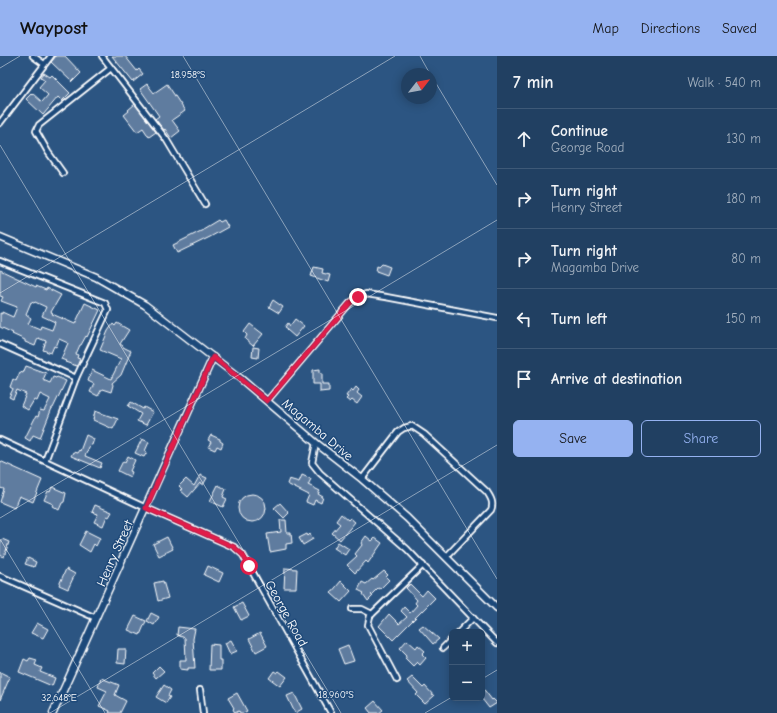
<!DOCTYPE html>
<html lang="en">
<head>
<meta charset="utf-8">
<style>
	body { margin:0; font-family:"Comic Neue",sans-serif; background:#294768; color:#f1f3f6 }
	.controls { position:absolute; right:12px; bottom:12px; display:grid; overflow:hidden; border-radius:6px; box-shadow:0 2px 10px #0003 }
	.controls button { width:36px; height:36px; display:grid; place-items:center; padding:0; border:0; border-bottom:1px solid #3e5977; background:#214062; color:#f1f3f6; font:20px sans-serif }
	.compass { position:absolute; left:401px; top:12px; width:36px; height:36px; border-radius:50%; background:#214062; box-shadow:0 2px 10px #0003; rotate:59deg }
	.stop { position:absolute; width:12px; height:12px; margin:-9px; border:3px solid #e11d48; border-radius:50%; background:#fff }
	.stop.end { background:#e11d48; border-color:#fff; box-shadow:0 1px 4px #0008 }
	.list { margin:0; padding:0; list-style:none }
	h2 { display:flex; justify-content:space-between; align-items:center; height:52px; margin:0; padding:0 16px; font-size:17px }
	h2 small { font-size:13px; font-weight:400; color:#a2afbe }
	.list li { display:grid; grid-template-columns:26px 1fr auto; gap:12px; align-items:center; box-sizing:border-box; height:60px; padding:0 16px; border-top:1px solid #3e5977 }
	.list b { display:block; font-size:15px; white-space:nowrap }
	.list p { margin:0; font-size:13px; white-space:nowrap; color:#a2afbe }
	.list em { font-size:13px; font-style:normal; color:#a2afbe }
	.actions { display:flex; gap:8px; padding:12px 16px }
	.actions a { flex:1; padding:9px 0; border:1px solid #95b2f1; border-radius:6px; text-align:center; font-size:14px; color:#95b2f1 }
	.actions .main { background:#95b2f1; color:#111 }
	.icon { flex:none; width:22px; height:22px; fill:none; stroke:currentColor; stroke-width:2; stroke-linecap:round; stroke-linejoin:round }
	.map { position:relative; flex:none; width:497px; height:657px; overflow:hidden }
	header { display:flex; align-items:center; gap:24px; box-sizing:border-box; height:56px; padding:0 20px; background:#95b2f1; color:#111 }
	header strong { font-size:19px }
	nav { display:flex; gap:22px; margin-inline-start:auto; font-size:14px }
	main { display:flex }
	aside { flex:1; background:#214062 }
	.map>svg:first-child { display:block }
	.building { fill:#5e7c9f; stroke:#fff; fill-rule:evenodd }
	.lines { fill:none; stroke-linecap:round; stroke-linejoin:round }
	.minor-casing { stroke:#fff; stroke-width:8 }
	.tertiary-casing { stroke:#fff; stroke-width:9 }
	.minor { stroke:#1f4a7a; stroke-width:4.5 }
	.tertiary { stroke:#1f4a7a; stroke-width:6 }
	.route { stroke:#e11d48; stroke-width:5 }
	.ticks { fill:none; stroke:#fff; stroke-width:1; stroke-opacity:0.45 }
	.labels { text-anchor:middle; stroke-width:3; stroke-linejoin:round; paint-order:stroke }
	.street-label { font-size:13px; fill:#fff; stroke:#1f4a7a }
	.ticks-label { font-size:10px; text-anchor:middle; fill:#fff; stroke:#1f4a7a; stroke-width:3; stroke-linejoin:round; paint-order:stroke }
</style>
</head>
<body>
<header>
<strong>Waypost</strong>
<nav><a>Map</a><a>Directions</a><a>Saved</a></nav>
</header>
<main>
<div class="map">
<svg width="497" height="657" viewBox="0 0 497 657">
	<rect width="100%" height="100%" fill="#2c5582"/>
	<filter id="ink" filterUnits="userSpaceOnUse"><feTurbulence type="fractalNoise" baseFrequency=".025" numOctaves="2"/><feDisplacementMap in="SourceGraphic" scale="8" xChannelSelector="R" yChannelSelector="G"/><feConvolveMatrix kernelMatrix="1 2 1 2 8 2 1 2 1" color-interpolation-filters="sRGB"/></filter>
	<g filter="url(#ink)">
		<g class="building">
			<path d="M56,0H65L81,17L72,26L51,6Z"/>
			<path d="M112,0H125L137,15L139,13L143,18L133,26Z"/>
			<path d="M44,17L50,21L52,19L70,37L62,45L58,41L43,59L26,43L32,37L42,46L48,39L39,31L45,24L41,21Z"/>
			<path d="M147,28L154,37L167,28L185,55L172,64L180,75L171,82L165,73L164,74L155,63L159,60L140,33Z"/>
			<path d="M135,48L156,76L149,81L143,72L137,76L124,59L129,55L128,54Z"/>
			<path d="M218,164L220,166L224,164L228,171L210,181L177,197L173,189L203,174V173Z"/>
			<path d="M382,208L390,211L387,219L376,215L377,210L379,211Z"/>
			<path d="M314,211L323,213L322,217L330,219L328,226L311,220Z"/>
			<path d="M0,214L36,231V230L46,234L47,232L61,239L51,256L53,257L52,258L75,268L85,247L100,254L87,281L86,280L81,289H80L76,298L78,299L77,302L80,303L77,310L65,306L66,305L61,303L68,287L59,283L56,291L54,290L51,297L43,294L46,285L38,282L35,290L25,286V284L12,278L13,277L0,271V257L2,258V256L13,261L17,251L1,245L3,241L0,240ZM31,246L34,247L35,246L46,251L42,260L55,266L52,274L41,270L40,273L28,268L31,262L26,258Z"/>
			<path d="M273,244L283,251L279,257L269,251Z"/>
			<path d="M295,263L304,270L295,281L287,274L288,273L285,271L288,267L290,270Z"/>
			<path d="M117,267L129,274L120,288L123,290V291L131,295L121,319L112,327L113,329L111,336L102,333L98,340L90,336L94,328L88,325L92,314L111,323L121,303L100,294L108,275L113,268L115,270Z"/>
			<path d="M250,268L263,278L253,290L245,283L247,279L244,276Z"/>
			<path d="M253,291L259,292L258,302L252,301Z"/>
			<path d="M26,310L46,317L43,324L50,327L53,321L56,322L57,321L66,325L53,352H52L40,382L33,379L30,385L25,382L36,360L38,361L40,354L44,355L50,343L40,338L37,345L34,344L28,354L21,350L26,338L17,334L13,343L9,341L13,333L10,331L13,323L16,325L20,316L23,317Z"/>
			<path d="M320,313V317H322V328H329V335L320,336V328H313V314Z"/>
			<path d="M356,331L359,334L357,337L362,341L357,348L352,344L350,346L346,343L348,341L346,340L351,333L353,335Z"/>
			<path d="M131,346L143,353L144,351L153,356L146,369L137,365L141,358L128,350Z"/>
			<path d="M95,355L118,363L113,373L93,364Z"/>
			<path d="M86,379L94,383L92,389H90L85,400L102,407L100,412L71,400L73,396L77,397L79,394L80,395Z"/>
			<path d="M211,379L220,383V385L223,387L221,392L217,390L215,394L208,391L211,386L208,384Z"/>
			<path d="M142,383L149,386L145,395L147,396L144,401L135,397Z"/>
			<path d="M128,400L135,404L130,415L132,416L130,421L118,415L123,405L125,406Z"/>
			<path d="M0,405L42,424L33,446L19,440L14,452L0,446L4,433L0,432Z"/>
			<path d="M200,419L207,422L203,429L200,427L188,441L180,434L182,433L179,430L186,423L194,430Z"/>
			<path d="M302,419L311,423L308,429L320,435L318,438L323,441L321,447L315,444L313,449L306,446L309,439L287,428L289,423L299,426Z"/>
			<path d="M218,429L226,433L223,441L227,443L223,451L210,445Z"/>
			<path d="M52,431L66,437L64,446L62,447L59,454L52,450L53,448L44,444L48,435L50,436Z"/>
			<circle cx="252" cy="452" r="14"/>
			<path d="M280,447L289,457L284,462L274,452Z"/>
			<path d="M95,449L112,456L109,461L107,460L103,470L94,466L98,458L92,456Z"/>
			<path d="M341,458L348,464L350,462L355,466L340,484L332,477L340,468L336,465Z"/>
			<path d="M280,464H286L287,477H291L292,487L286,488V493L270,496L267,478L281,476Z"/>
			<path d="M86,475L100,482L96,490L94,488L90,496L79,489Z"/>
			<path d="M307,478L308,480L310,478L313,483L303,489L299,482Z"/>
			<path d="M366,480L372,485L375,482L382,487L368,507L366,505L355,517L347,509L357,500L355,498L362,489L361,487Z"/>
			<path d="M167,481L173,493L159,500L153,488Z"/>
			<path d="M2,483L9,486L4,501L0,499V488Z"/>
			<path d="M338,486L349,493L345,499L334,492Z"/>
			<path d="M28,502L36,506L34,511L25,508Z"/>
			<path d="M208,510L223,517L219,526L204,519Z"/>
			<path d="M285,512L297,513L296,532H284Z"/>
			<path d="M66,513L75,518L68,533L59,529Z"/>
			<path d="M384,515L388,519L386,521L389,524L380,533L378,532L371,539L373,540L368,545L363,538L364,537L358,534L362,526L366,528L372,523L373,524Z"/>
			<path d="M163,525L168,542L158,545L154,527Z"/>
			<path d="M341,525L351,535L341,546L331,537Z"/>
			<path d="M410,528L422,540L427,534L435,542L393,584L379,570L389,558L399,568L407,561L401,555L404,551L410,557L417,549L415,547L417,544L406,532Z"/>
			<path d="M242,547L249,560L241,564L234,551Z"/>
			<path d="M151,557L159,561L154,569L147,565Z"/>
			<path d="M135,560L146,565L140,579L128,574Z"/>
			<path d="M37,567L48,573L43,582L31,577Z"/>
			<path d="M423,569L439,583L433,588L419,572Z"/>
			<path d="M178,571L195,573L193,583L195,612H188V614L180,613V604H186L185,582L177,579Z"/>
			<path d="M260,577L267,590L256,596L249,583Z"/>
			<path d="M231,584L237,595L230,598L225,587Z"/>
			<path d="M407,584L416,592L418,589L425,595L422,598L426,602L420,609L417,606L413,610L405,602L407,599L400,592Z"/>
			<path d="M210,588L219,589V604H221V614H209Z"/>
			<path d="M348,589L354,605L344,608L338,593Z"/>
			<path d="M118,593H126L125,608L117,607Z"/>
			<path d="M30,602L37,604L35,609L42,612L40,616L55,622L52,630L19,616L24,603L28,605Z"/>
			<path d="M159,610L164,615L156,622L152,617Z"/>
			<path d="M274,615L277,617L279,615L287,621L280,630L269,622Z"/>
			<path d="M0,616L10,621L0,644Z"/>
			<path d="M412,621L423,632L425,630L434,640L425,648L416,639L418,637L407,625Z"/>
			<path d="M101,622L119,629L115,639L126,645L120,657H109L110,655L99,650L107,635L98,631Z"/>
			<path d="M164,629L171,634L168,640L170,641L166,647L156,641Z"/>
			<path d="M482,631L492,644L493,643L497,647L489,652L482,643Z"/>
			<path d="M237,637L247,655L243,657H240L239,655L235,657L233,653L234,652L228,642Z"/>
			<path d="M294,637L302,653L295,657L287,640Z"/>
			<path d="M375,645L383,654L379,657H371L367,652Z"/>
		</g>
		<g class="lines">
			<g class="minor-casing">
				<g id="minor">
					<path d="M33,0L44,8"/>
					<path d="M102,0L166,83L205,148"/>
					<path d="M0,67L51,0"/>
					<path d="M63,117L48,96L36,75L39,69L111,12"/>
					<path d="M0,205L105,247L108,254L76,322L45,405"/>
					<path d="M0,288L76,322"/>
					<path d="M267,345L350,247L358,241L366,238L386,241L497,262"/>
					<path d="M0,384L146,452L234,491L243,499L331,657"/>
					<path d="M316,387L312,407L320,417L407,493L497,587"/>
					<path d="M362,423L398,376L404,372L412,370L424,378L487,436C491,442 494,447 491,454L446,501"/>
					<path d="M0,520L96,562"/>
					<path d="M352,553H362L372,558"/>
					<path d="M459,576L473,562"/>
					<path d="M443,592L452,583"/>
					<path d="M397,624L368,569L370,560L423,509"/>
					<path d="M200,634L203,657"/>
				</g>
			</g>
			<g class="tertiary-casing">
				<g id="tertiary">
					<path d="M0,181L96,221L145,249L241,323L316,387L362,423L407,462L497,552"/>
					<path d="M53,657L213,301"/>
				</g>
			</g>
			<use href="#minor" class="minor"/>
			<use href="#tertiary" class="tertiary"/>
		</g>
	</g>
	<g class="lines" filter="url(#ink)">
		<path class="route" d="M249,510L243,499L234,491L146,452L213,301L267,345L350,247L358,241"/>
	</g>
	<path class="ticks" d="M183,0L497,523M420,0L430,18M0,12L20,0M431,19L497,129M0,89L341,657M0,237L395,0M0,462L497,164M0,483L105,657M482,623L497,614M50,657L497,389M425,657L452,641"/>
	<g class="labels">
		<g class="street-label">
			<text transform="translate(318 373) rotate(40)" y="5">Magamba Drive</text>
			<text transform="translate(114 497) rotate(-66)" y="5">Henry Street</text>
			<text transform="translate(287 557) rotate(61)" y="5">George Road</text>
		</g>
	</g>
	<g class="ticks-label">
		<text x="188" y="22">18.958°S</text>
		<text x="336" y="642">18.960°S</text>
		<text x="59" y="645">32.648°E</text>
	</g>
</svg>
<div class="controls">
<button>+</button>
<button>−</button>
</div>
<svg class="compass" viewBox="-18 -18 36 36"><path d="M0-13l5 13h-10z" fill="#e53935"/><path d="M0 13l5-13h-10z" fill="#a2afbe"/></svg>
<div class="stop" style="left:249px;top:510px"></div>
<div class="stop end" style="left:358px;top:241px"></div>
</div>
<aside>
<h2>7 min<small>Walk · 540 m</small></h2>
<ul class="list">
<li><svg class="icon" aria-label="ahead" viewBox="0 0 24 24"><path d="M12 20V5M6 11l6-6 6 6"/></svg><div><b>Continue</b><p>George Road</p></div><em>130 m</em></li>
<li><svg class="icon" aria-label="right" viewBox="0 0 24 24"><path d="M7 20v-9h11M14 6l5 5-5 5"/></svg><div><b>Turn right</b><p>Henry Street</p></div><em>180 m</em></li>
<li><svg class="icon" aria-label="right" viewBox="0 0 24 24"><path d="M7 20v-9h11M14 6l5 5-5 5"/></svg><div><b>Turn right</b><p>Magamba Drive</p></div><em>80 m</em></li>
<li><svg class="icon" aria-label="left" viewBox="0 0 24 24"><path d="M17 20v-9H6M10 6l-5 5 5 5"/></svg><div><b>Turn left</b></div><em>150 m</em></li>
<li><svg class="icon" aria-label="arrive" viewBox="0 0 24 24"><path d="M6 21V4h12l-3 4 3 4H6"/></svg><div><b>Arrive at destination</b></div></li>
</ul>
<div class="actions"><a class="main">Save</a><a>Share</a></div>
</aside>
</main>
</body>
</html>
